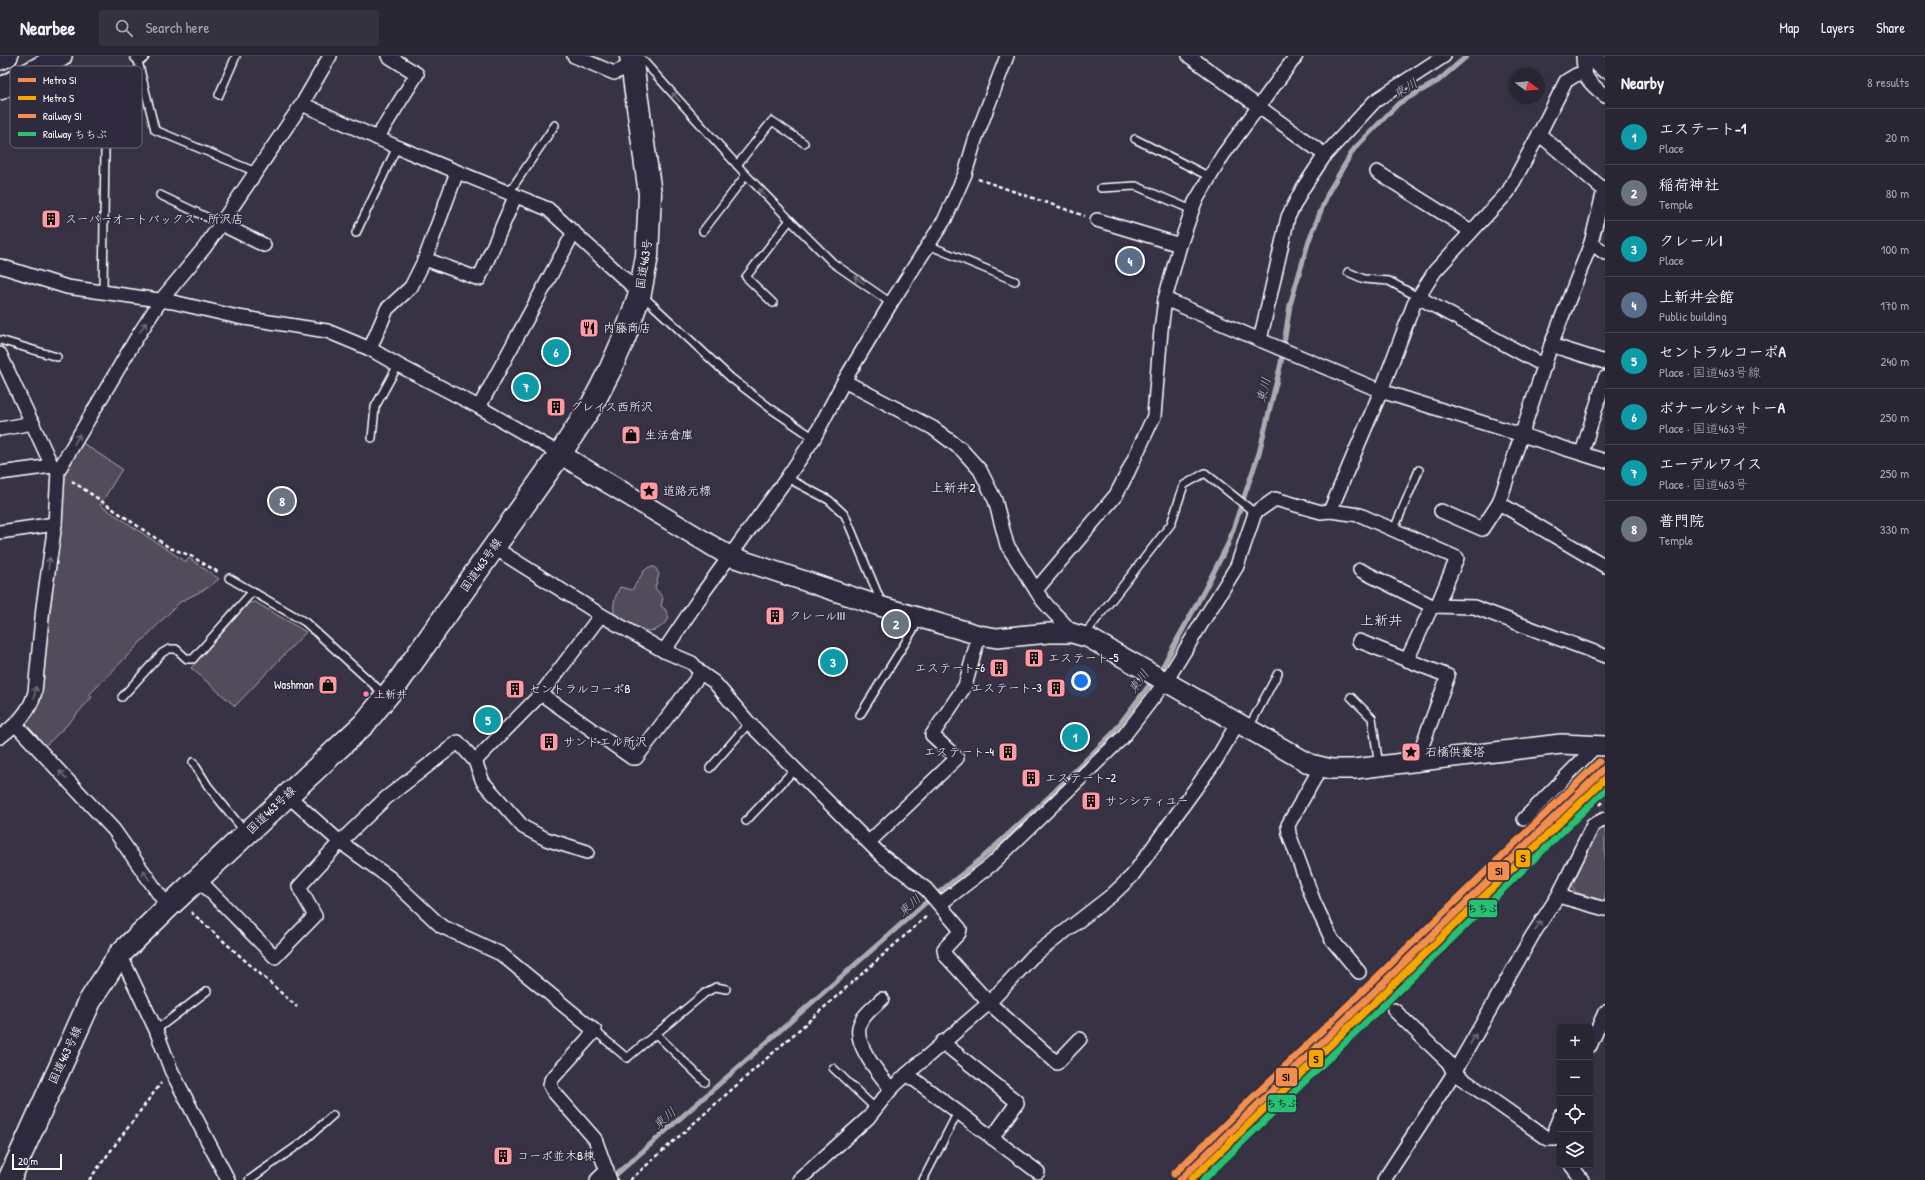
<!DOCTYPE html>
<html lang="en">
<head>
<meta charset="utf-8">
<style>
	body { margin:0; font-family:"Patrick Hand","Klee One",sans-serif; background:#353240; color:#f1f3f6 }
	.controls { position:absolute; right:12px; bottom:12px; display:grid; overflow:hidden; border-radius:4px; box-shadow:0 1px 3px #0004 }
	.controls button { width:36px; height:36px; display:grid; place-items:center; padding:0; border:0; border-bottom:1px solid #45434f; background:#292634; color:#f1f3f6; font:20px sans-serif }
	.compass { position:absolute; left:1509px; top:12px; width:36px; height:36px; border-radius:50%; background:#292634; box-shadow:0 1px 3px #0004; rotate:106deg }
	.scale { position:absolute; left:12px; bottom:10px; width:50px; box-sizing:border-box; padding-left:4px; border:2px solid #fff; border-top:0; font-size:11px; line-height:14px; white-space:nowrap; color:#fff; -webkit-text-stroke:3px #2f2a3d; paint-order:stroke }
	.you { position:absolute; left:1081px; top:625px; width:14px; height:14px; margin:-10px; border:3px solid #fff; border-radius:50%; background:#1a73e8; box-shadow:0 0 0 6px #1a73e833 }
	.badge { display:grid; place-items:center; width:26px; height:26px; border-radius:50%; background:#1a73e8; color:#fff; font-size:13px; font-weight:700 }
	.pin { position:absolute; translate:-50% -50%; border:2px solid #fff; box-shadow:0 1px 4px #0006 }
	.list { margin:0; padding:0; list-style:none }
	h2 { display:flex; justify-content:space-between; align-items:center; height:52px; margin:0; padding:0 16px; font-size:17px }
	h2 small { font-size:13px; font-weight:400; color:#a5a5ac }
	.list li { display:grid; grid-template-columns:26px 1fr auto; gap:12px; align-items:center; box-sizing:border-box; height:56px; padding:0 16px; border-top:1px solid #45434f }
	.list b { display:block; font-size:15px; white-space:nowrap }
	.list p { margin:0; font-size:13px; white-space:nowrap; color:#a5a5ac }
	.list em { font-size:13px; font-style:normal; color:#a5a5ac }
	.icon { flex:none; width:22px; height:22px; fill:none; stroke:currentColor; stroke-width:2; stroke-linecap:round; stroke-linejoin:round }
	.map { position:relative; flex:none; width:1605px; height:1124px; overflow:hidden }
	header { display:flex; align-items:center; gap:24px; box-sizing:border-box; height:56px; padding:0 20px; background:#292634; border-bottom:1px solid #45434f }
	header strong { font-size:19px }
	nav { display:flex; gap:22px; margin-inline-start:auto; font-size:14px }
	.search { width:280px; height:36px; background:#353240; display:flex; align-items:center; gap:10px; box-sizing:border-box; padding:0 14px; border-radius:4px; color:#a5a5ac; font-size:15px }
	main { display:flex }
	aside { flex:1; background:#292634 }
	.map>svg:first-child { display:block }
	.green { fill:#514c5c; stroke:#a8a6ae }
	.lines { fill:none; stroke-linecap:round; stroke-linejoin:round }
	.stream { stroke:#adabb2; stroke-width:5 }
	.lane-casing { stroke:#fff; stroke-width:10 }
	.street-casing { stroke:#fff; stroke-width:16 }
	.secondary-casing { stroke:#fff; stroke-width:22 }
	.primary-casing { stroke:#fff; stroke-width:24 }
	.highway-casing { stroke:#fff; stroke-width:25 }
	.path { stroke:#fff; stroke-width:2.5; stroke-dasharray:4 3; stroke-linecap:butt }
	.lane { stroke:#2f2a3d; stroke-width:7 }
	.street { stroke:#2f2a3d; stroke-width:13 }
	.secondary { stroke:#2f2a3d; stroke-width:19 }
	.primary { stroke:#2f2a3d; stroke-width:21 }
	.highway { stroke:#2f2a3d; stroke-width:22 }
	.rail-1-casing { stroke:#2f2a3d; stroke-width:10 }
	.rail-2-casing { stroke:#2f2a3d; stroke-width:10 }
	.rail-1 { stroke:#f48e4e; stroke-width:7 }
	.rail-2 { stroke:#26c172; stroke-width:7 }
	.metro-1-casing { stroke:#2f2a3d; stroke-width:10 }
	.metro-2-casing { stroke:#2f2a3d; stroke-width:10 }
	.metro-1 { stroke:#f48e4e; stroke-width:7 }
	.metro-2 { stroke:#f7a600; stroke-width:7 }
	.oneway { stroke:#6d6a77 }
	.bus-dot { fill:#fe7ac1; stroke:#2f2a3d; stroke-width:1.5 }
	.labels { text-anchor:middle; stroke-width:3; stroke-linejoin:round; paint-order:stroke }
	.bus-label { font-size:11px; fill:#fff; stroke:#2f2a3d; text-anchor:start }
	.poi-label { font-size:12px; fill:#fff; stroke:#2f2a3d; text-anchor:start }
	.street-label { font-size:12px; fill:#fff; stroke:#2f2a3d }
	.water-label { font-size:13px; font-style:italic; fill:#b4b2b9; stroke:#2f2a3d }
	.neighbourhood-label { font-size:13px; fill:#fff; stroke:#2f2a3d }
	.quarter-label { font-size:14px; fill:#fff; stroke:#2f2a3d }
	.key { fill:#2f2a3d; stroke:#6d6a77; stroke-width:1 }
	.key-label { font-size:11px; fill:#fff }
	.line-badge { stroke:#2f2a3d; stroke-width:1.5 }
	.pale-badge-label { font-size:11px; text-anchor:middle; font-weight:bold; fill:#111 }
</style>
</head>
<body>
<header>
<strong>Nearbee</strong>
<div class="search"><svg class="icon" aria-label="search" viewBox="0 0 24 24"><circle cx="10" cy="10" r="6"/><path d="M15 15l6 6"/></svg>Search here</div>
<nav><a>Map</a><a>Layers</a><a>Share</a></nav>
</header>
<main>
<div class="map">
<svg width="1605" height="1124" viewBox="0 0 1605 1124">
	<rect width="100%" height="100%" fill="#373345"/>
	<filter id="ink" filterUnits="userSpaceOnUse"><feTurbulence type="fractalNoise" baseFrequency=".025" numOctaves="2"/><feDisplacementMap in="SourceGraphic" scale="8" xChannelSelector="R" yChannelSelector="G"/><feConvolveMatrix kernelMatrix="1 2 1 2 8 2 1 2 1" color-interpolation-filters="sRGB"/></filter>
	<g filter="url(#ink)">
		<g class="green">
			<path d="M81,386L122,413L100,449L186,506L189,502L219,523L209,531L180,546L89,639L92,641L67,669L44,691L28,674L25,668L40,647L44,591L51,549L58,483L63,414Z"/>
			<path d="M649,511H655L659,518L655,532L663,542L661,550L665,553L669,562C652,587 633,570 614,557C613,546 615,541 620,531L632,534L644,515Z"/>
			<path d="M255,546L306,576L235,650L191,612L249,547Z"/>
			<path d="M1605,771V845L1575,836L1572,830L1598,773Z"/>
		</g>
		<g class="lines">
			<g class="stream">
				<path d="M1159,617L1205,533L1228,488L1259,397L1281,307L1290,249L1309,184L1329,135L1354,93L1399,47L1438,25L1467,0"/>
				<path d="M611,1123L923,849L980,804L1050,740L1112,678L1154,623"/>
			</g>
			<g class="lane-casing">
				<g id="lane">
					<path d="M639,0L746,119L790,164L833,207L891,247"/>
					<path d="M137,1L155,74L256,116"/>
					<path d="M219,39L236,0"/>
					<path d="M1135,83L1210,121"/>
					<path d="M737,109L772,65L804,87"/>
					<path d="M1101,132L1136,130L1192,154"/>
					<path d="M508,138L555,69"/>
					<path d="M160,139L221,168"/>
					<path d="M703,175L746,119"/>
					<path d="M356,177L397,91"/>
					<path d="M928,189L1015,225"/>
					<path d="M1348,216L1364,223L1389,225L1418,241"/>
					<path d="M103,235L105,94"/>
					<path d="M643,240L731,322L770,352L814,382"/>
					<path d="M773,247L746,221L790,164"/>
					<path d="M0,284L57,301"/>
					<path d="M372,382L375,351L398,309"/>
					<path d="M787,422L829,444L845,459L882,548"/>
					<path d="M1394,473L1419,414"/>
					<path d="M229,522L305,566L385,639"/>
					<path d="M1085,578L1171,468L1184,429L1205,417L1255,457"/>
					<path d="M122,641L162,597L169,593H176L187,603H193L253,535"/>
					<path d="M1351,641L1372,662L1379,710"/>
					<path d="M860,659L920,563"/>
					<path d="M1248,673L1278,617"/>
					<path d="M193,706L208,730L245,776"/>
					<path d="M710,712L749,667"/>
					<path d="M746,765L796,712"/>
					<path d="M156,974L207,935"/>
					<path d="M595,975L627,1002L705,937L716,931L726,933"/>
					<path d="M656,978L705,1026"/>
					<path d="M833,1012L876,1053"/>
					<path d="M249,1124L304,1085L333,1059"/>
					<path d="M923,1124L958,1056"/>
				</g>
			</g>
			<g class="street-casing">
				<g id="street">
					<path d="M137,0H142"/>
					<path d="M574,0L614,17L632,9"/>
					<path d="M1007,0L975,84L965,118L945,163L891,247L844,325L814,382L787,422L705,534L664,595L692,607L701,617L714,626L749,667L882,800L926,833L960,873L959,877L944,893L945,899L989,947L1032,901L1112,839L1132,820L1216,704L1237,668"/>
					<path d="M1189,0L1325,99L1375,45L1444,0"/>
					<path d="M1583,0C1584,24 1588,25 1605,40"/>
					<path d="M1584,17L1576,19L1566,25L1539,78L1604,134L1591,187L1551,289L1499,447L1605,510"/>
					<path d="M302,48L397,91L548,153L640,237"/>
					<path d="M377,82L417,18L388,0"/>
					<path d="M1377,116L1471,175"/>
					<path d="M1097,164L1180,189"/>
					<path d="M221,168L264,189"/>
					<path d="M1591,187L1605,197"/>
					<path d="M425,203L479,223L515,141"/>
					<path d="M0,210L67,231L173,246L238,261L327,275L370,293L398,309L479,351L560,398"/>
					<path d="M1418,241L1545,310"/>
					<path d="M1165,243L1260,284L1288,161L1303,132L1325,99"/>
					<path d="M1260,284L1381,335L1605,405"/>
					<path d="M1551,289L1605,306"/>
					<path d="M370,293L387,253L411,231L425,203L457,116"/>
					<path d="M0,298L52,410L58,415"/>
					<path d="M844,325L933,372L961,393L980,414L995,444L1007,489L1036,534"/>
					<path d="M479,351L574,176"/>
					<path d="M0,373L33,367"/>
					<path d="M1582,397L1605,322"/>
					<path d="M0,417L52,410"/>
					<path d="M1330,455L1360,459L1457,502L1437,550"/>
					<path d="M1441,455L1482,473L1499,447"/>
					<path d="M0,476L55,468"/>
					<path d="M493,491L601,559L664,595"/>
					<path d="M1360,514L1432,550L1474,551L1605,600"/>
					<path d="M1072,577C1060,560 1045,552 1036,534L1116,439L1128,416L1154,360L1161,274L1165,243L1180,189L1195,146L1223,99L1296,0"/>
					<path d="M1359,585L1407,604"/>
					<path d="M541,638L632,702H636L701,617"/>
					<path d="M16,669L114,774L168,851"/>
					<path d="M0,681C16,669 30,656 35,636L43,551L55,468L58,415L137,281L161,244L205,191L302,48L330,0"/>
					<path d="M475,705L541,638L601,559"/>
					<path d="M1416,706L1448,620L1407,604L1432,550"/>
					<path d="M1321,711L1288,769L1289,778L1314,846L1332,884L1359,916"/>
					<path d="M288,737L295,746L340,786L390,822L441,870L501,898L595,975L551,1024L550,1029L553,1035L595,1083L610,1124"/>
					<path d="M1524,763L1597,689"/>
					<path d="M869,786L957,702L932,679L965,630L979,579"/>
					<path d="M198,823L275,901L315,860L299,831L340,786L386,742L458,686L475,705L483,726L523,771L546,783L587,796"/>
					<path d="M1558,840L1605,853"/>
					<path d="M940,848L991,809L1123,681L1166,625L1237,510L1255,457L1275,443L1321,456L1330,455L1381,335L1414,248L1435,215L1508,136L1539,78"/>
					<path d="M120,898L156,974L171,1014L228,1124"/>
					<path d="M882,943C875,950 863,959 860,968C852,987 880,1019 891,1033"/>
					<path d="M1394,954L1448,1006L1454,1017L1548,1083H1556L1555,1072L1560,1060"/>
					<path d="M942,986L1016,1045L1017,1047L992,1082"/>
					<path d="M1590,990L1605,956"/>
					<path d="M1571,1109L1582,1124"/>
					<path d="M1038,1116L907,1018L989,947L1057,1007L1080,983"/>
					<path d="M597,1124L607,1114"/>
					<path d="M799,1124L868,1062L891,1033L907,1018"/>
					<path d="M1384,1124L1454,1017L1532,880L1558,840L1593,769L1605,763"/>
				</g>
			</g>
			<g class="secondary-casing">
				<g id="secondary">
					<path d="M1591,0L1605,12"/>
					<path d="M560,398L729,500L883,551L979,579L997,582L1049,577H1072L1089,582L1310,708L1331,713H1354L1561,688L1605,690"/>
				</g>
			</g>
			<g class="primary-casing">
				<g id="primary">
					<path d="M0,3L7,0"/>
					<path d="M0,33L61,0"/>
				</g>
			</g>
			<g class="highway-casing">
				<path id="highway" d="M9,1124L90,945L120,898L168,851L364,668L399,625L560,398L593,347L611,312L625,280L640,237L647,200L650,138L631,0"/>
			</g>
			<g class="path">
				<path d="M978,123L1085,160"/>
				<path d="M72,425L170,492L189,499L220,517"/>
				<path d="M1600,749L1605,744"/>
				<path d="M191,856L297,951"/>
				<path d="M89,1124L161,1027"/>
				<path d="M630,1124L928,859"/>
			</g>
			<use href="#lane" class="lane"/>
			<use href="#street" class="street"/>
			<use href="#secondary" class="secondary"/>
			<use href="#primary" class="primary"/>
			<use href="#highway" class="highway"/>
			<g class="rail-1-casing">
				<path id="rail-1" d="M1174,1118L1599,706"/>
			</g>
			<g class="rail-2-casing">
				<path id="rail-2" d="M1203,1124L1605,734"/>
			</g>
			<use href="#rail-1" class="rail-1"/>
			<use href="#rail-2" class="rail-2"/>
			<g class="metro-1-casing">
				<path id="metro-1" d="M1180,1124L1605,712"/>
			</g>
			<g class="metro-2-casing">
				<path id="metro-2" d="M1191,1124L1605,723"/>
			</g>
			<use href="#metro-1" class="metro-1"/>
			<use href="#metro-2" class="metro-2"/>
		</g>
		<defs><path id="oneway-shaft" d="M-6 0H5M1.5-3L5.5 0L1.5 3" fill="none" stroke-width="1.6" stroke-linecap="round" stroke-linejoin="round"/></defs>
		<g class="oneway">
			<use href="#oneway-shaft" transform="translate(676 41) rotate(-132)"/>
			<use href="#oneway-shaft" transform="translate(763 137) rotate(-135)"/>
			<use href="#oneway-shaft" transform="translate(859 224) rotate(-145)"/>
			<use href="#oneway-shaft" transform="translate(143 271) rotate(-56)"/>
			<use href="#oneway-shaft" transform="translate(77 383) rotate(-60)"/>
			<use href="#oneway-shaft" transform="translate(49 507) rotate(-82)"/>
			<use href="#oneway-shaft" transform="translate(35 636) rotate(-80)"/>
			<use href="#oneway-shaft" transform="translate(63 719) rotate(-133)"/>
			<use href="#oneway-shaft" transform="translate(146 819) rotate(-125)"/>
			<use href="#oneway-shaft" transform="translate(1538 870) rotate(-57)"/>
			<use href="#oneway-shaft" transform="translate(1473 983) rotate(-61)"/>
		</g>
	</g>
	<defs>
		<g id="building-square" transform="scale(1)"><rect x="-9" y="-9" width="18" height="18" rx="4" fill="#ff9aa2" stroke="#2f2a3d"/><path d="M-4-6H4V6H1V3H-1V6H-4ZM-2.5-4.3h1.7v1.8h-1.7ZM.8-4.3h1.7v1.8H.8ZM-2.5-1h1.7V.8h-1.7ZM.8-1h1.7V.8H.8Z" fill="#111"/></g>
		<g id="restaurant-square" transform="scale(1)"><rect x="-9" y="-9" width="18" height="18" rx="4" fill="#ff9aa2" stroke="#2f2a3d"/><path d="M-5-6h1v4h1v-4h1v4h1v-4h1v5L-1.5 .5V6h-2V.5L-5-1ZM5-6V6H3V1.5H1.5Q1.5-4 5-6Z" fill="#111"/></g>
		<g id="shop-square" transform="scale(1)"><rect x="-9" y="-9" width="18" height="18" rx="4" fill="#ff9aa2" stroke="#2f2a3d"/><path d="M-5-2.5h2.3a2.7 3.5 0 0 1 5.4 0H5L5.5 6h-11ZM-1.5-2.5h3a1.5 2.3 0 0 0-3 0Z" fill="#111"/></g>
		<g id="sight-square" transform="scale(1)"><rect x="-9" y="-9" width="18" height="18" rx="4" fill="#ff9aa2" stroke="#2f2a3d"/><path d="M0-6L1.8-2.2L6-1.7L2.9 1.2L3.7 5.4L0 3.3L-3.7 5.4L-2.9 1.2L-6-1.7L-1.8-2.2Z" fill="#111"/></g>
	</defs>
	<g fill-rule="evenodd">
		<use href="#building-square" x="51" y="163"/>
		<use href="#restaurant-square" x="589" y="272"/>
		<use href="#building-square" x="556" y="351"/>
		<use href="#shop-square" x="631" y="379"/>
		<use href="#sight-square" x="649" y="435"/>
		<use href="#building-square" x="775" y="560"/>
		<use href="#building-square" x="1034" y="602"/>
		<use href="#building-square" x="999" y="612"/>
		<use href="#shop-square" x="328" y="629"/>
		<use href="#building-square" x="1056" y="632"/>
		<use href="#building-square" x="515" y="633"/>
		<use href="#building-square" x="549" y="686"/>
		<use href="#building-square" x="1008" y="696"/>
		<use href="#sight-square" x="1411" y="696"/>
		<use href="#building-square" x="1031" y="722"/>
		<use href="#building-square" x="1091" y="745"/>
		<use href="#building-square" x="503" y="1100"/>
	</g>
	<circle class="bus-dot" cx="366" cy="638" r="3.5"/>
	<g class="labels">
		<g class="bus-label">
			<text x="374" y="642">上新井</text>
		</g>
		<g class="poi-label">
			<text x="65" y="167">スーパーオートバックス・所沢店</text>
			<text x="603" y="276">内藤商店</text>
			<text x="570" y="355">グレイス西所沢</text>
			<text x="645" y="383">生活倉庫</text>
			<text x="663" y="439">道路元標</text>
			<text x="789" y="564">クレールIII</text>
			<text x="1048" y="606">エステート-5</text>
			<text x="985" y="616" text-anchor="end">エステート-6</text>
			<text x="314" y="633" text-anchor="end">Washman</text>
			<text x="1042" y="636" text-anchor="end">エステート-3</text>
			<text x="529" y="637">セントラルコーポB</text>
			<text x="563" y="690">サンドエル所沢</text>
			<text x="994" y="700" text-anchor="end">エステート-4</text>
			<text x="1425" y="700">石橋供養塔</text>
			<text x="1045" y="726">エステート-2</text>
			<text x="1105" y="749">サンシティユー</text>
			<text x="517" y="1104">コーポ並木B棟</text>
		</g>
		<g class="street-label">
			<text transform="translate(644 208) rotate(-81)" y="4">国道463号</text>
			<text transform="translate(481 509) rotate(-55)" y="4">国道463号線</text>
			<text transform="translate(271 754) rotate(-44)" y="4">国道463号線</text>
			<text transform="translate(65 999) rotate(-65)" y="4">国道463号線</text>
		</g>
		<g class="water-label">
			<text transform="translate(1405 32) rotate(-32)" y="5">東川</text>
			<text transform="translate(1263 334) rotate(-76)" y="5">東川</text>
			<text transform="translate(1138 625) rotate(-54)" y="5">東川</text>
			<text transform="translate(909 849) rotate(-41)" y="5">東川</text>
			<text transform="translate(664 1062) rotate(-41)" y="5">東川</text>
		</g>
		<g class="neighbourhood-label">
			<text x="953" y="436">上新井2</text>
		</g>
		<g class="quarter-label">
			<text x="1381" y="569">上新井</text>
		</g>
	</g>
	<rect x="10" y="10" width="132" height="82" rx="6" class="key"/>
	<rect x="18" y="22" width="18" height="4" fill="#f48e4e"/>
	<rect x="18" y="40" width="18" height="4" fill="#f7a600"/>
	<rect x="18" y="58" width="18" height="4" fill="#f48e4e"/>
	<rect x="18" y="76" width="18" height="4" fill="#26c172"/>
	<g class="key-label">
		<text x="43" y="28">Metro SI</text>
		<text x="43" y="46">Metro S</text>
		<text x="43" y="64">Railway SI</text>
		<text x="43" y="82">Railway ちちぶ</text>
	</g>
	<g class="line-badge">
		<rect x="1515" y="793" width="16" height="19" rx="4" fill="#f7a600"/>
		<rect x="1487" y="805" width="23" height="20" rx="4" fill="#f48e4e"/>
		<rect x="1468" y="843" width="30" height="19" rx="4" fill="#26c172"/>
		<rect x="1308" y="993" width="16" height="19" rx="4" fill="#f7a600"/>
		<rect x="1275" y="1011" width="23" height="20" rx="4" fill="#f48e4e"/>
		<rect x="1267" y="1038" width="30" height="19" rx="4" fill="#26c172"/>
	</g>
	<g class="pale-badge-label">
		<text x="1523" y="806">S</text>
		<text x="1499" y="819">SI</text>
		<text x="1483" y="856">ちちぶ</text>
		<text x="1316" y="1007">S</text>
		<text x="1286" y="1025">SI</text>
		<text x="1282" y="1051">ちちぶ</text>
	</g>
</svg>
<div class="controls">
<button>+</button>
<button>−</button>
<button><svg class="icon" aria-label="locate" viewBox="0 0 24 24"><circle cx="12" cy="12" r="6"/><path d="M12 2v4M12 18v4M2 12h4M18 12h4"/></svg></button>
<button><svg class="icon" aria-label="layers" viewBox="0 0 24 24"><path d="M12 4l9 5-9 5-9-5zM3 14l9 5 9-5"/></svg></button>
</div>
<svg class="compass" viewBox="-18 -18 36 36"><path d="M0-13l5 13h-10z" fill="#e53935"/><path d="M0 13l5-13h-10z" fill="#a5a5ac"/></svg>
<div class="scale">20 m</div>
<div class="you"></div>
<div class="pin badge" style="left:1075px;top:681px;background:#0f9aa8">1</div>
<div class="pin badge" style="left:896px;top:568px;background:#6b7280">2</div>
<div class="pin badge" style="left:833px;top:606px;background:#0f9aa8">3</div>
<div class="pin badge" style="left:1130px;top:205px;background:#5c6f8a">4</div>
<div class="pin badge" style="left:488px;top:664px;background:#0f9aa8">5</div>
<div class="pin badge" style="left:556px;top:296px;background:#0f9aa8">6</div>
<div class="pin badge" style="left:526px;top:331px;background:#0f9aa8">7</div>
<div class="pin badge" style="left:282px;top:445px;background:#6b7280">8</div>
</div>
<aside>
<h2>Nearby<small>8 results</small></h2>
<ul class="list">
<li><span class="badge" style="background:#0f9aa8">1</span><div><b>エステート-1</b><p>Place</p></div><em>20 m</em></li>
<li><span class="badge" style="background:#6b7280">2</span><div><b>稲荷神社</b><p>Temple</p></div><em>80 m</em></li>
<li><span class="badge" style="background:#0f9aa8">3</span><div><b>クレールI</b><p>Place</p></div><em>100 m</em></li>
<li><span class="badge" style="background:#5c6f8a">4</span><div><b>上新井会館</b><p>Public building</p></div><em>170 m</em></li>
<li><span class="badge" style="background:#0f9aa8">5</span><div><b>セントラルコーポA</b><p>Place · 国道463号線</p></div><em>240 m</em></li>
<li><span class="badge" style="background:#0f9aa8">6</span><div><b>ボナールシャトーA</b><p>Place · 国道463号</p></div><em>250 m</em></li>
<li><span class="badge" style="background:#0f9aa8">7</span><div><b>エーデルワイス</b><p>Place · 国道463号</p></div><em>250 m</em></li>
<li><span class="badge" style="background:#6b7280">8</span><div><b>普門院</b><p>Temple</p></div><em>330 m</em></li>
</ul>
</aside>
</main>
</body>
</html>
